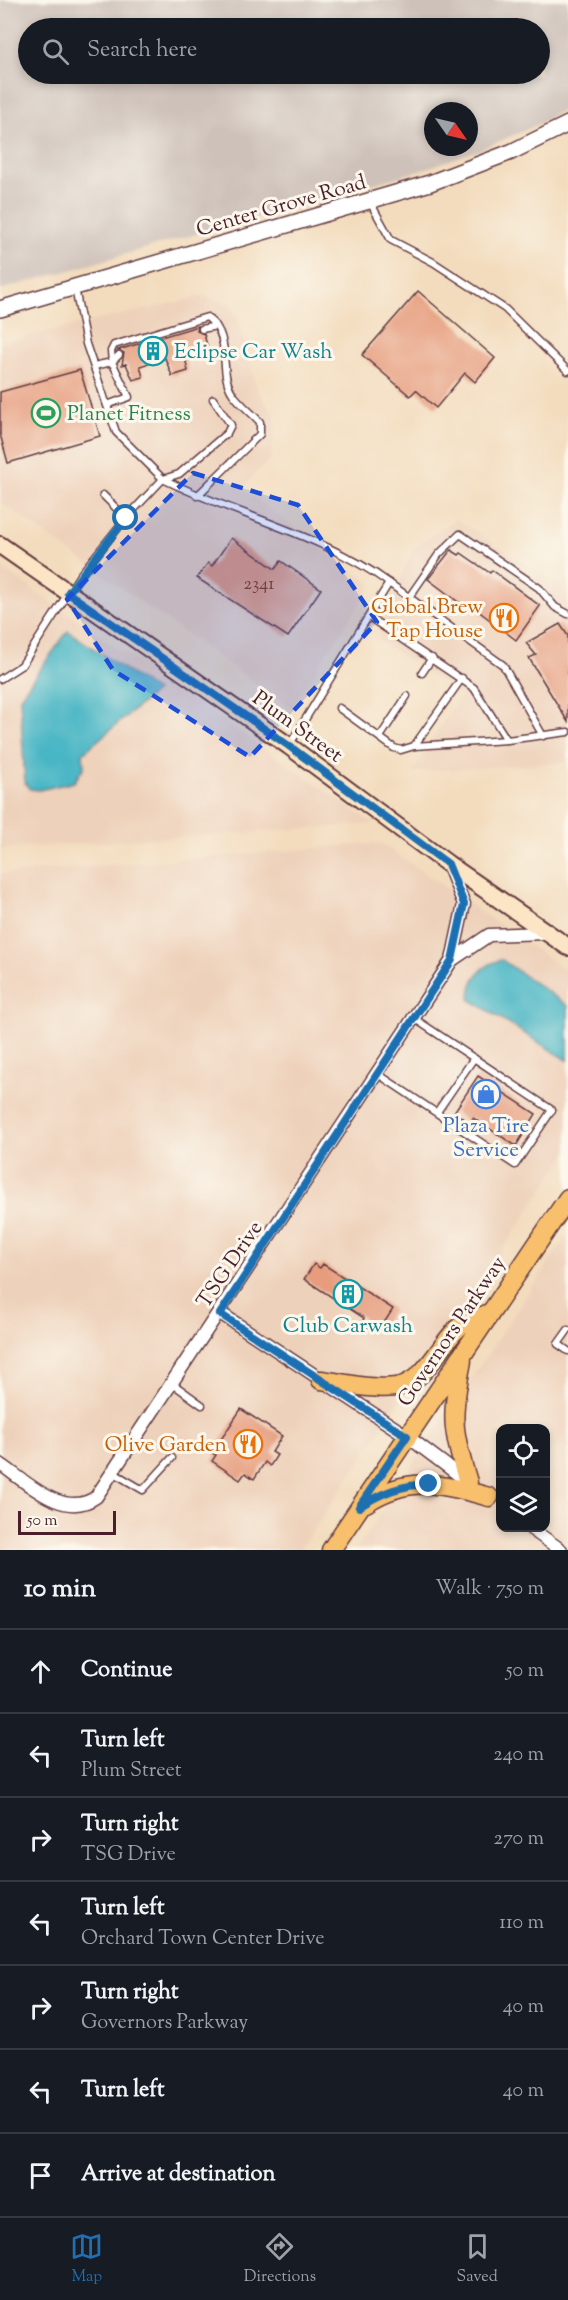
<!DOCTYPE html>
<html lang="en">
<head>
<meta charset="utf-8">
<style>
	body { margin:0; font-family:"Sorts Mill Goudy",serif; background:#242831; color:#f1f3f6 }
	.controls { position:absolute; right:18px; bottom:18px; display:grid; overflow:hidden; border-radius:12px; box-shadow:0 3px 9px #0003 }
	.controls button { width:54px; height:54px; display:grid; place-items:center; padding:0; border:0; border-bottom:2px solid #363941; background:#171b24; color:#f1f3f6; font:30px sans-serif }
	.compass { position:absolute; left:424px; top:102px; width:54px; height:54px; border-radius:50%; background:#171b24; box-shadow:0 3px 9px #0003; rotate:124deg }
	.scale { position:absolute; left:18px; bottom:15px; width:98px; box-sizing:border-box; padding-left:6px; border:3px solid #4a1f2b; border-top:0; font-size:16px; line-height:21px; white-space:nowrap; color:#4a1f2b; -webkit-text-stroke:4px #fbf7ec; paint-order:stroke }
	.stop { position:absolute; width:18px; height:18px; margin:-14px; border:4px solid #1f6fb2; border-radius:50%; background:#fff }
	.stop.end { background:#1f6fb2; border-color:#fff; box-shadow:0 2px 6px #0008 }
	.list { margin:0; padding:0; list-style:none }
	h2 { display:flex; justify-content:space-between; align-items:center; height:78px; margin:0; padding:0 24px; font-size:26px }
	h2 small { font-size:20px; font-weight:400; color:#9ea1a6 }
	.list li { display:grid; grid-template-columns:39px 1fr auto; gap:18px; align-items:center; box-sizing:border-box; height:84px; padding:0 24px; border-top:2px solid #363941 }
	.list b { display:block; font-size:22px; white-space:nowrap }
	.list p { margin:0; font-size:20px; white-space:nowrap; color:#9ea1a6 }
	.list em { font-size:20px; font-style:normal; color:#9ea1a6 }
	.icon { flex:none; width:33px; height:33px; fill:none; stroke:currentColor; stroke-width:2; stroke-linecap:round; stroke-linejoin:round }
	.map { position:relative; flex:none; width:568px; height:1550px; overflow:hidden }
	.search { position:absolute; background:#171b24; box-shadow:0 3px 9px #0003; left:18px; right:18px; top:18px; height:66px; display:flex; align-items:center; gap:15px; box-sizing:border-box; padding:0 21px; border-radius:33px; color:#9ea1a6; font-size:22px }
	.sheet { height:666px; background:#171b24 }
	nav { display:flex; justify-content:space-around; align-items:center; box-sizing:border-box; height:84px; border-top:2px solid #363941; background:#171b24; font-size:16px; color:#9ea1a6 }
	nav a { display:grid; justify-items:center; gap:3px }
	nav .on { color:#1f6fb2 }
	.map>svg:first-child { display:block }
	.built { fill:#eed1ba; fill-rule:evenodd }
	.industrial { fill:#cec1ba; fill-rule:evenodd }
	.water { fill:#49b6c5; stroke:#4a6a78; stroke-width:1.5 }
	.building { fill:#e69c7d }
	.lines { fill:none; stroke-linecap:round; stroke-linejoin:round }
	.service-casing { stroke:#633b41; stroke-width:9 }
	.minor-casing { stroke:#633b41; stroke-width:15 }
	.tertiary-casing { stroke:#633b41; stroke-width:18 }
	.secondary-casing { stroke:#633b41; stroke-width:20 }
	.primary-casing { stroke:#633b41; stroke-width:21 }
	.service { stroke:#fff; stroke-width:6 }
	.minor { stroke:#fff; stroke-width:12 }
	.tertiary { stroke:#fff; stroke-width:15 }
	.secondary { stroke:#fce5c4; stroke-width:16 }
	.primary { stroke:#f8bf6c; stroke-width:18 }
	.route { stroke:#1f6fb2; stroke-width:8 }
	.marked { fill:#1d4ed8; fill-opacity:0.2; stroke:#1d4ed8; stroke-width:4.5; stroke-dasharray:12 8; stroke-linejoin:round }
	.labels { text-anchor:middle; stroke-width:6; stroke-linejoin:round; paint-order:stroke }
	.number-label { font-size:18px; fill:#713e40 }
	.street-label { font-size:21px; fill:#4a1f2b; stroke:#fbf7ec }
	.culture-label { font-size:21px; fill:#0d838f; stroke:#fbf7ec; text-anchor:start }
	.leisure-label { font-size:21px; fill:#27864d; stroke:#fbf7ec; text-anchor:start }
	.food-label { font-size:21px; fill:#c56008; stroke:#fbf7ec; text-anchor:end }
	.shop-label { font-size:21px; fill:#366cbe; stroke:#fbf7ec }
</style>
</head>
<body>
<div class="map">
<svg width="568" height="1550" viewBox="0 0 568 1550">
	<rect width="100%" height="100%" fill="#fbf7ec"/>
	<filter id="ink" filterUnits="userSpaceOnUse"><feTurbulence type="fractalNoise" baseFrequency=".0167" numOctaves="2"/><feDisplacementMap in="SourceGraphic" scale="12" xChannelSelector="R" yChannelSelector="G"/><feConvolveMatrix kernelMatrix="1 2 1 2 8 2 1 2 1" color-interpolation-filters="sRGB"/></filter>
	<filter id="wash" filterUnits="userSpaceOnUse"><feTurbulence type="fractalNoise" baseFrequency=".008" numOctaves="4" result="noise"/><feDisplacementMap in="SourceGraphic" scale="24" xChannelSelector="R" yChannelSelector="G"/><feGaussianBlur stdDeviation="1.35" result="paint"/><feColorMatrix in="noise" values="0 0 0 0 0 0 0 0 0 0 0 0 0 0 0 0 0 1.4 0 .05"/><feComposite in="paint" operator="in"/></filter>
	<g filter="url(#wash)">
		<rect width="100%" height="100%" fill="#f3dcbd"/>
		<g class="built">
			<path d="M203,296L231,305L241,329L257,389L276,418L271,459L241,488L372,585L291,708L0,502V343Z"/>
			<path d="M456,519L568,591V762L412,772L461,695L377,639L413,548Z"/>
			<path d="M0,567L374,824L0,849Z"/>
			<path d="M381,843L568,972V1152L300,1550H0V874Z"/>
			<path d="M568,1234V1550H356ZM500,1428H546V1528H500Z"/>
		</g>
		<path class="industrial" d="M0,0H568V107L537,125L479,150L418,171L0,290ZM28,28H540V74H28ZM433,111H469V147H433Z"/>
		<g class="water">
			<path d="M68,631L156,691L83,753L84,767L74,782L39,790L30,789L25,783L20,697Z"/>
			<path d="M502,960L568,1006V1061L470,999C470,979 482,964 502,960Z"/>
		</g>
		<g id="blocks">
			<g class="building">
				<path d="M418,291L495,358L475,382L465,373L436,408L416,390L410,396L362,355Z"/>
				<path d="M198,326L197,331L204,334L207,346L184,353L188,371L172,376L165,358L140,366L143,377L133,380L126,364L122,365L124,353L118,350Z"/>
				<path d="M80,370L100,436L8,463L0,434V392Z"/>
				<path d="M231,538L275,569L281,561L321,589L288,637L197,578L208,563L212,566Z"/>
				<path d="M451,550L459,555L461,553L490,573L492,570L540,606L516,640L468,603L465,607L428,579Z"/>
				<path d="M560,624L568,636V722L529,658L536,655L526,643Z"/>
				<path d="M478,1076L536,1114L516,1146L473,1118L470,1123L454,1112Z"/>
				<path d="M314,1264L320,1268L323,1264L393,1309L380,1329L374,1326L372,1330L362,1323L364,1318L304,1279Z"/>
				<path d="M241,1409L282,1436L272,1452L277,1455L270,1466L265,1462L254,1479L245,1473L240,1480L212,1461L216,1455L212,1453Z"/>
			</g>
		</g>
	</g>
	<g filter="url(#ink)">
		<use href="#blocks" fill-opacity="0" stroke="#633b41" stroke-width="1.5"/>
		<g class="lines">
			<g class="service-casing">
				<g id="service">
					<path d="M370,202L391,240L433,262L505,309L568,371"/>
					<path d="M75,288L86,344L116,432L163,479L179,474L227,433L231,425L213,399"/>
					<path d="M94,366L112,362L111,351L114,345L207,317L216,326"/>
					<path d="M107,405L129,397L112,362L119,355"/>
					<path d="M103,495L126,518"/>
					<path d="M197,496L260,434V422C252,413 240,404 233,394C219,374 230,346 216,326L202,329"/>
					<path d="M389,583L503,665L543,736"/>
					<path d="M410,596L439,554L460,534L539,588L555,607L568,614"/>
					<path d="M369,617L474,688L507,740"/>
					<path d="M422,673L432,658"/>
					<path d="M462,678L414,746L507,740L568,732"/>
					<path d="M0,679L22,665L80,575L126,518L163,479C235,515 326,536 389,583L290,744"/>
					<path d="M339,708L394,748L401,750L414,746"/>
					<path d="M380,737L407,696"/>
					<path d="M378,1074L515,1165L552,1110L415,1019"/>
					<path d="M437,1112L474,1058"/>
					<path d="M568,1330L558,1344L568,1351"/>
					<path d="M173,1384L202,1405"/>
					<path d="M114,1473L143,1490L172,1458"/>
				</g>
			</g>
			<g class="minor-casing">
				<g id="minor">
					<path d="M448,864L464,904L452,960"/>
					<path d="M220,1313L407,1436L468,1482"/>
					<path d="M0,1464C27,1482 64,1520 96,1497L452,960L489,935L546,933"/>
					<path d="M530,1528L561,1550"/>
				</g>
			</g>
			<g class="tertiary-casing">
				<path id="tertiary" d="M0,309L430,183L511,152L568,124"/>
			</g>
			<g class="secondary-casing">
				<path id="secondary" d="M0,545L289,746L448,864L568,947"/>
			</g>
			<g class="primary-casing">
				<g id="primary">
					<path d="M462,1361C451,1416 451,1428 468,1482"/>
					<path d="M321,1380C345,1383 371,1390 396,1387C424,1383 438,1348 456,1330C463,1322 479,1318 489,1313"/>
					<path d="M366,1503C408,1475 443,1484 489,1497"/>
					<path d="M331,1550L568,1198"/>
				</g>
			</g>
			<use href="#service" class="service"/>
			<use href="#minor" class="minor"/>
			<use href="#tertiary" class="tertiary"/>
			<use href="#secondary" class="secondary"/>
			<use href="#primary" class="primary"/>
		</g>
	</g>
	<g class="lines" filter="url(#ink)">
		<path class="route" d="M126,518L68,593L289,746L448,864L464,904L452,960L220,1314L407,1436L359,1507C383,1492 401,1485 429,1484"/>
	</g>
	<path class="marked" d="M193,473L298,505L377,622L250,757L113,670L67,599Z"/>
	<defs>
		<g id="building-ring" transform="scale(1.5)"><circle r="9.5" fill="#fbf7ec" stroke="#0f9aa8" stroke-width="1.5"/><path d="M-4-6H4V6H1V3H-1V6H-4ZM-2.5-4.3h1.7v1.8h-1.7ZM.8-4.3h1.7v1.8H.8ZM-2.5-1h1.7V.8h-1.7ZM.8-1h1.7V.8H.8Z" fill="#0f9aa8"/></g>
		<g id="stadium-ring" transform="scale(1.5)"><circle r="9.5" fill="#fbf7ec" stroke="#2e9e5b" stroke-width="1.5"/><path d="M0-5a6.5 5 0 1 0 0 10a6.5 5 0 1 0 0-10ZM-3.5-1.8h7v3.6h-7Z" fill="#2e9e5b"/></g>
		<g id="restaurant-ring" transform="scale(1.5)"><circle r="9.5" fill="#fbf7ec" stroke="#e8710a" stroke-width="1.5"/><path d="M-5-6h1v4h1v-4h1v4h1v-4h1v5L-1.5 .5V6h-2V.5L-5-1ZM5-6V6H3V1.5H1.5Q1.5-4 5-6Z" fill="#e8710a"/></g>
		<g id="shop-ring" transform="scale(1.5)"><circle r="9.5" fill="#fbf7ec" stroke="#3f7fe0" stroke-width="1.5"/><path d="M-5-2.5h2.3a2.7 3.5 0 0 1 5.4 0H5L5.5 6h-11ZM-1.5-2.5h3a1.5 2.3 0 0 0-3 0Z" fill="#3f7fe0"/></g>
	</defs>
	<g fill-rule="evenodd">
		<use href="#building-ring" x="153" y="351"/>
		<use href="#stadium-ring" x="46" y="413"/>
		<use href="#restaurant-ring" x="504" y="618"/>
		<use href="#shop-ring" x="486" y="1094"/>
		<use href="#building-ring" x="348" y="1294"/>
		<use href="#restaurant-ring" x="248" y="1444"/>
	</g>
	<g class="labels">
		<g class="number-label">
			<text x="259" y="589">2341</text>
		</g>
		<g class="street-label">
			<text transform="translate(281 205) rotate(-16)" y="7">Center Grove Road</text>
			<text transform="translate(298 726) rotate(36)" y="7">Plum Street</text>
			<text transform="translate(229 1264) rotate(-56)" y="7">TSG Drive</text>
			<text transform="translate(451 1331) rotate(-56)" y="7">Governors Parkway</text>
		</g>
		<g class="culture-label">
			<text x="174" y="358">Eclipse Car Wash</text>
			<text x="348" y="1332" text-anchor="middle">Club Carwash</text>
		</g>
		<g class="leisure-label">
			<text x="67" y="420">Planet Fitness</text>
		</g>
		<g class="food-label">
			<text x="483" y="613">Global Brew<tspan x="483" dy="24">Tap House</tspan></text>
			<text x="227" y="1451">Olive Garden</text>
		</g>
		<g class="shop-label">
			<text x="486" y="1132">Plaza Tire<tspan x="486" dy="24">Service</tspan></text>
		</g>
	</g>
</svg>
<div class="controls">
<button><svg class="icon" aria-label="locate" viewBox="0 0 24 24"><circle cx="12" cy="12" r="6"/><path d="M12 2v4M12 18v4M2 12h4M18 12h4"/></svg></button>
<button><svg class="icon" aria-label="layers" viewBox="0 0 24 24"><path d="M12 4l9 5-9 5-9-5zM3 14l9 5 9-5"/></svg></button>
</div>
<svg class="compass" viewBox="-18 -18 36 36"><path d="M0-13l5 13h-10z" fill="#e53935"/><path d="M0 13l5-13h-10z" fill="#9ea1a6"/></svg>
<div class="scale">50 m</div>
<div class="stop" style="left:126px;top:518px"></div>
<div class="stop end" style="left:429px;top:1484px"></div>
<div class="search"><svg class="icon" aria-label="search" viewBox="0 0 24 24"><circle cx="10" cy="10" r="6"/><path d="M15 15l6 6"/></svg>Search here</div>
</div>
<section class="sheet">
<h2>10 min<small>Walk · 750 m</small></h2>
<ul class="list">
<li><svg class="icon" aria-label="ahead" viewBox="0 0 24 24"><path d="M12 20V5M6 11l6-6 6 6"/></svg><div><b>Continue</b></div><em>50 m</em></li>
<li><svg class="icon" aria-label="left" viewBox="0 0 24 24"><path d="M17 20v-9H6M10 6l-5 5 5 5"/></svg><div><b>Turn left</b><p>Plum Street</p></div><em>240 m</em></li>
<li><svg class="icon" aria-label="right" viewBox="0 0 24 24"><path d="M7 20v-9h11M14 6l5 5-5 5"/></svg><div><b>Turn right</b><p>TSG Drive</p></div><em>270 m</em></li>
<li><svg class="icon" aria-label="left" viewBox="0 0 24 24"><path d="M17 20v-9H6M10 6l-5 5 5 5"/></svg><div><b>Turn left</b><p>Orchard Town Center Drive</p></div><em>110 m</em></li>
<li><svg class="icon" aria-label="right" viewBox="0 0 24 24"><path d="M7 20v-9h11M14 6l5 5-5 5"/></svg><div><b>Turn right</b><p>Governors Parkway</p></div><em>40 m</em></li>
<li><svg class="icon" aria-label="left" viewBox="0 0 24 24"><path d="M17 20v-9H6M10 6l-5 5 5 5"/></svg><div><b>Turn left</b></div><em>40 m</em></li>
<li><svg class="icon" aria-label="arrive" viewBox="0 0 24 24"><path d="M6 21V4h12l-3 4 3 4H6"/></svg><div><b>Arrive at destination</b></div></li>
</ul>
</section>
<nav>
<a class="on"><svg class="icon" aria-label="map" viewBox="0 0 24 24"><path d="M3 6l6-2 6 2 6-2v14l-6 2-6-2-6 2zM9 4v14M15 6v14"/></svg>Map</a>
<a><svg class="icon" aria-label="directions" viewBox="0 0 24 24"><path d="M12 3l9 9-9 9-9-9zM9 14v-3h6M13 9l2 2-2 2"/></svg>Directions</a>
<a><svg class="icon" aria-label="saved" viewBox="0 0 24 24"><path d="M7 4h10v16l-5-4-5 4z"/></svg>Saved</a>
</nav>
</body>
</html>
